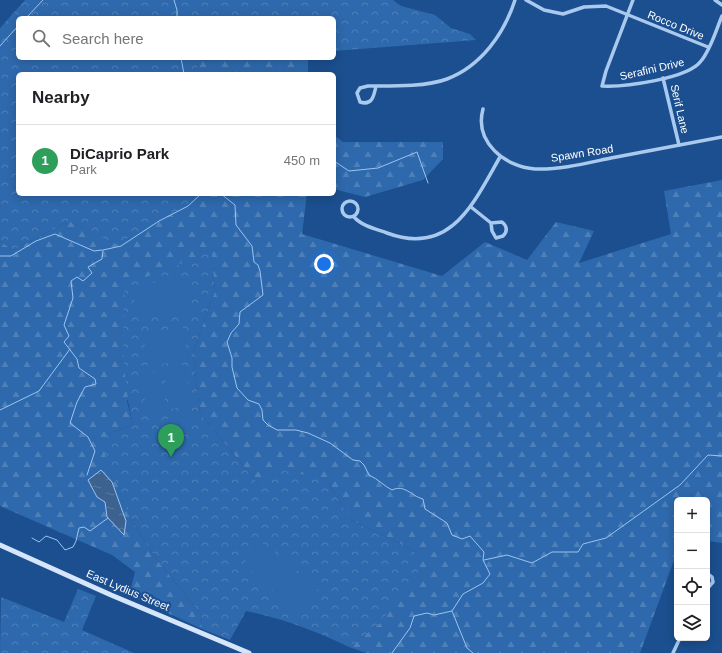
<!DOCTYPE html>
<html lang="en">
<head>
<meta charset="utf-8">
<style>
	body { margin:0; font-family:Helvetica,sans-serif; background:#f6f6f6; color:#202124 }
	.controls { position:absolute; right:12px; bottom:12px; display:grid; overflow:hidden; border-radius:6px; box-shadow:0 2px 10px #0003 }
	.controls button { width:36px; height:36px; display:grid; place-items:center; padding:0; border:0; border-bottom:1px solid #e0e0e0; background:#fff; color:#202124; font:20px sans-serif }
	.you { position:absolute; left:324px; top:264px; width:14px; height:14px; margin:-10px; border:3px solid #fff; border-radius:50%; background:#1a73e8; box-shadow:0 0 0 6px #1a73e833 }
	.badge { display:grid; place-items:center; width:26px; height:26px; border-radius:50%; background:#111827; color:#fff; font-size:13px; font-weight:700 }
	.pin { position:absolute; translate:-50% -33px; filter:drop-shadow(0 1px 2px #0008) }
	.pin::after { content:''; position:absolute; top:21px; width:14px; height:12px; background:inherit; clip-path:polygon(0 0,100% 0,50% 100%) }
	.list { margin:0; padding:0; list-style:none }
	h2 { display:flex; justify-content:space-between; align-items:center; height:52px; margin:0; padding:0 16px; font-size:17px }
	h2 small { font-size:13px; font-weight:400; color:#757577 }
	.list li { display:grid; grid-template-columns:26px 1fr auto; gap:12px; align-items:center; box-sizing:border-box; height:72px; padding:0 16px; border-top:1px solid #e0e0e0 }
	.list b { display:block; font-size:15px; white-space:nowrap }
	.list p { margin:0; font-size:13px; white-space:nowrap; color:#757577 }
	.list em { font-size:13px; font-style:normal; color:#757577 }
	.icon { flex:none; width:22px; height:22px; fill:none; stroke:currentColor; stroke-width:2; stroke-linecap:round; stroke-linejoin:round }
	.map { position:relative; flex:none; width:722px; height:653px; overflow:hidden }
	.search { position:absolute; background:#fff; box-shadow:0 2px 10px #0003; left:16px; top:16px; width:320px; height:44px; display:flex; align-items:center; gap:10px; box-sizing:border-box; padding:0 14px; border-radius:6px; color:#757577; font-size:15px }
	.panel { position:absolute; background:#fff; box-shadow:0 2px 10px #0003; left:16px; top:72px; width:320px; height:124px; border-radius:6px }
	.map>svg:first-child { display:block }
	.forest { fill:url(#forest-firs) }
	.park { fill:url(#park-crowns) }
	.pitch { fill:#2e69ad }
	.water { fill:url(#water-ripples); stroke:#9cc4f0 }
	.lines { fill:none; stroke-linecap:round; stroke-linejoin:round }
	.stream { stroke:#9cc4f0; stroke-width:1 }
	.street { stroke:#a9c9ee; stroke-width:3.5 }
	.secondary { stroke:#d6e6fa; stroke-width:5 }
	.labels { text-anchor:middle; stroke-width:4; stroke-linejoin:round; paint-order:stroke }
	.street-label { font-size:11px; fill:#fff; stroke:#1b4f8f }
</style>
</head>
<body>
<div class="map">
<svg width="722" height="653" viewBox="0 0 722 653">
	<defs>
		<pattern id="forest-firs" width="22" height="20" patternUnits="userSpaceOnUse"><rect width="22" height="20" fill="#2e69ad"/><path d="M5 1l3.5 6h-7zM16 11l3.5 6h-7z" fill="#4d80b9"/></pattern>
		<pattern id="park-crowns" width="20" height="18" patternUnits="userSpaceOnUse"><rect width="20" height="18" fill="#2e69ad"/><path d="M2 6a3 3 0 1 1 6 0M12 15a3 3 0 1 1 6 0" fill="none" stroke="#4d80b9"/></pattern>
		<pattern id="water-ripples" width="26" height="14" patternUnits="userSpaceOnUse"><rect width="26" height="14" fill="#3c6290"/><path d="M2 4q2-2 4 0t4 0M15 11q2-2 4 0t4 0" fill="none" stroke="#597aa1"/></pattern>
	</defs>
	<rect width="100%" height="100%" fill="#1b4f8f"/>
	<g class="forest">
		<path d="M245,58H308V74H197V61Z"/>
		<path d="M334,135L343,142H443V159L423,180L365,197L334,189Z"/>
		<path d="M722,180V543L707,541V500H677V552L640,653H366L349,647L380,623L419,555L405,546L351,520L326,479L260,486L200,413L193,352L215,291L211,252L127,401L133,425L108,434L132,521L157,560L201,614L202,629L129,595L135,572L112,555L0,506V241L13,250L69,221L116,243L188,205L196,194H307L302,234L442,276L485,242L527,260L556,222L594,231L579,263L671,234L664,191Z"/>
	</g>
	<g class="park">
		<path d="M25,0H393L401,6L435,15L451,28L470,34L476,40L334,51V18H18V58H245L197,61V74H18V194H196L188,205L116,244L69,221L13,250L0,241V28Z"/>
		<path d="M211,252L215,291L193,352L200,413L260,486L280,470L326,479L351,520L405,546L419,555V571L380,623L349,647C313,630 284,619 246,611L230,640L202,629L201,614L157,560L132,521L101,444L108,434L133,425C122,379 122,332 125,285Z"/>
		<path d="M78,589L96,596L82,630L134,653H0L1,597L64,622Z"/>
	</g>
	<g class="pitch">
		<path d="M188,277L193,311L138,319L132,286Z"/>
		<path d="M183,327L188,360L148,366L143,334Z"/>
		<path d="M183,365L193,404L173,409L163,371Z"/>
		<path d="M158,371L168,411L149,416L139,377Z"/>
		<path d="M191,410L196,425L172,433L167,419Z"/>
		<path d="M259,541L276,553L259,577L243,565Z"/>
		<path d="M281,552L300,566L280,595L261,582Z"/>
		<path d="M303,568L322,583L300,616L280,600Z"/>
	</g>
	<path class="water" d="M101,470L112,482L126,521L124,535L107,517L105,502L97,497L88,480Z"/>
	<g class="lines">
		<g class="stream">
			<path d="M174,0L177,10V18"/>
			<path d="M26,18L43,0"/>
			<path d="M0,46L18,26"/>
			<path d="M181,58L184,74"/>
			<path d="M334,161L349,171L378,168L417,152L428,183"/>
			<path d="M221,194L235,205L236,225L252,246L254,262L258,265L260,271L263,295L240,312L239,324L231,333L227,342L232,358V367L237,388L248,400L259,404L262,410L263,420L268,425L277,430H296L308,433L330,443L353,460L360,461L364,465L369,475C378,479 384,486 392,490C405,484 411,496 423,499L425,509L447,523L452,535L462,539L470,536L484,552L483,560L490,574L483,583L463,594L452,611L434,615L427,613L414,616L410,628L392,653"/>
			<path d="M0,256H11L36,241L55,234L94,251L102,250"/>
			<path d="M0,410L39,391L70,349"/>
			<path d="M87,475L95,451L88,437L70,423L77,402L85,387L96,384L95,379L79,368L77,359L64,342L69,336L64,325L73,298L71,281L77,277L83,281L92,273L88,267L102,259L103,250L121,246L159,221L188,206L201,194"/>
			<path d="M32,538L39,542L46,536L57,540L65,550L73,547L76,541L79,528L84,527L90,531L108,518"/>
			<path d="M484,560L507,555L532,563L552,552H578L583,544L606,538L680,485L708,455L722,456"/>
			<path d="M452,611L467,648L473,653"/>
		</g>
		<g class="street">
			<path d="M526,0L544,10L563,14L584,7L606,6L708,47"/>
			<path d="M633,0L606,71L602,86C624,87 688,79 701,61C711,49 716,30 722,16"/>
			<path d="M715,0L722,5"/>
			<path d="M663,78L679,145"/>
			<path d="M376,86C374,96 372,106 360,102L357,93L360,88L368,86C391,86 426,87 447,79C481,66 504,34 515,0"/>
			<path d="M483,109C474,142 505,167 535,169C560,170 587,163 611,158C648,151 685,144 722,137"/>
			<circle cx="350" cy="209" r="8"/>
			<path d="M471,207L491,223"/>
			<path d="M354,217C362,226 376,229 387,233C451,257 474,202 500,157"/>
			<path d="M502,222C507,226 508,231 503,236L496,238L492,231L491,223Z"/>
			<path d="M707,573L712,577L713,582L707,589"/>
			<path d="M673,653L680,638"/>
		</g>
		<path class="secondary" d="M0,545L111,595L249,653"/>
	</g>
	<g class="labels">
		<g class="street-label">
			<text transform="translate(676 25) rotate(22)" y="4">Rocco Drive</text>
			<text transform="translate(652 69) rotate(-13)" y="4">Serafini Drive</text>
			<text transform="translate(680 109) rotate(77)" y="4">Serif Lane</text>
			<text transform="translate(582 153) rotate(-9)" y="4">Spawn Road</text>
			<text transform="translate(128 590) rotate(23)" y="4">East Lydius Street</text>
		</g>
	</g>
</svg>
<div class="controls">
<button>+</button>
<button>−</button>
<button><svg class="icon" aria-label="locate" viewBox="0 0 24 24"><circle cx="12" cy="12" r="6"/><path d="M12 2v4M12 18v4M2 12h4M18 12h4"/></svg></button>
<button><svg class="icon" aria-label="layers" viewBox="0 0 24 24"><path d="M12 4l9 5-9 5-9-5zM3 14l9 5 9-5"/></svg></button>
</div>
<div class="you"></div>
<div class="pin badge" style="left:171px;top:457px;background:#2e9e5b">1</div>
<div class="search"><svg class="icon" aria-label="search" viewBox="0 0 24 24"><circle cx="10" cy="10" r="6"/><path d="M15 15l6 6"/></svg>Search here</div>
<section class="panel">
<h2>Nearby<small></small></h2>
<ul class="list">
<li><span class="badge" style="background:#2e9e5b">1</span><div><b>DiCaprio Park</b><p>Park</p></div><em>450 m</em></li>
</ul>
</section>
</div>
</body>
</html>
